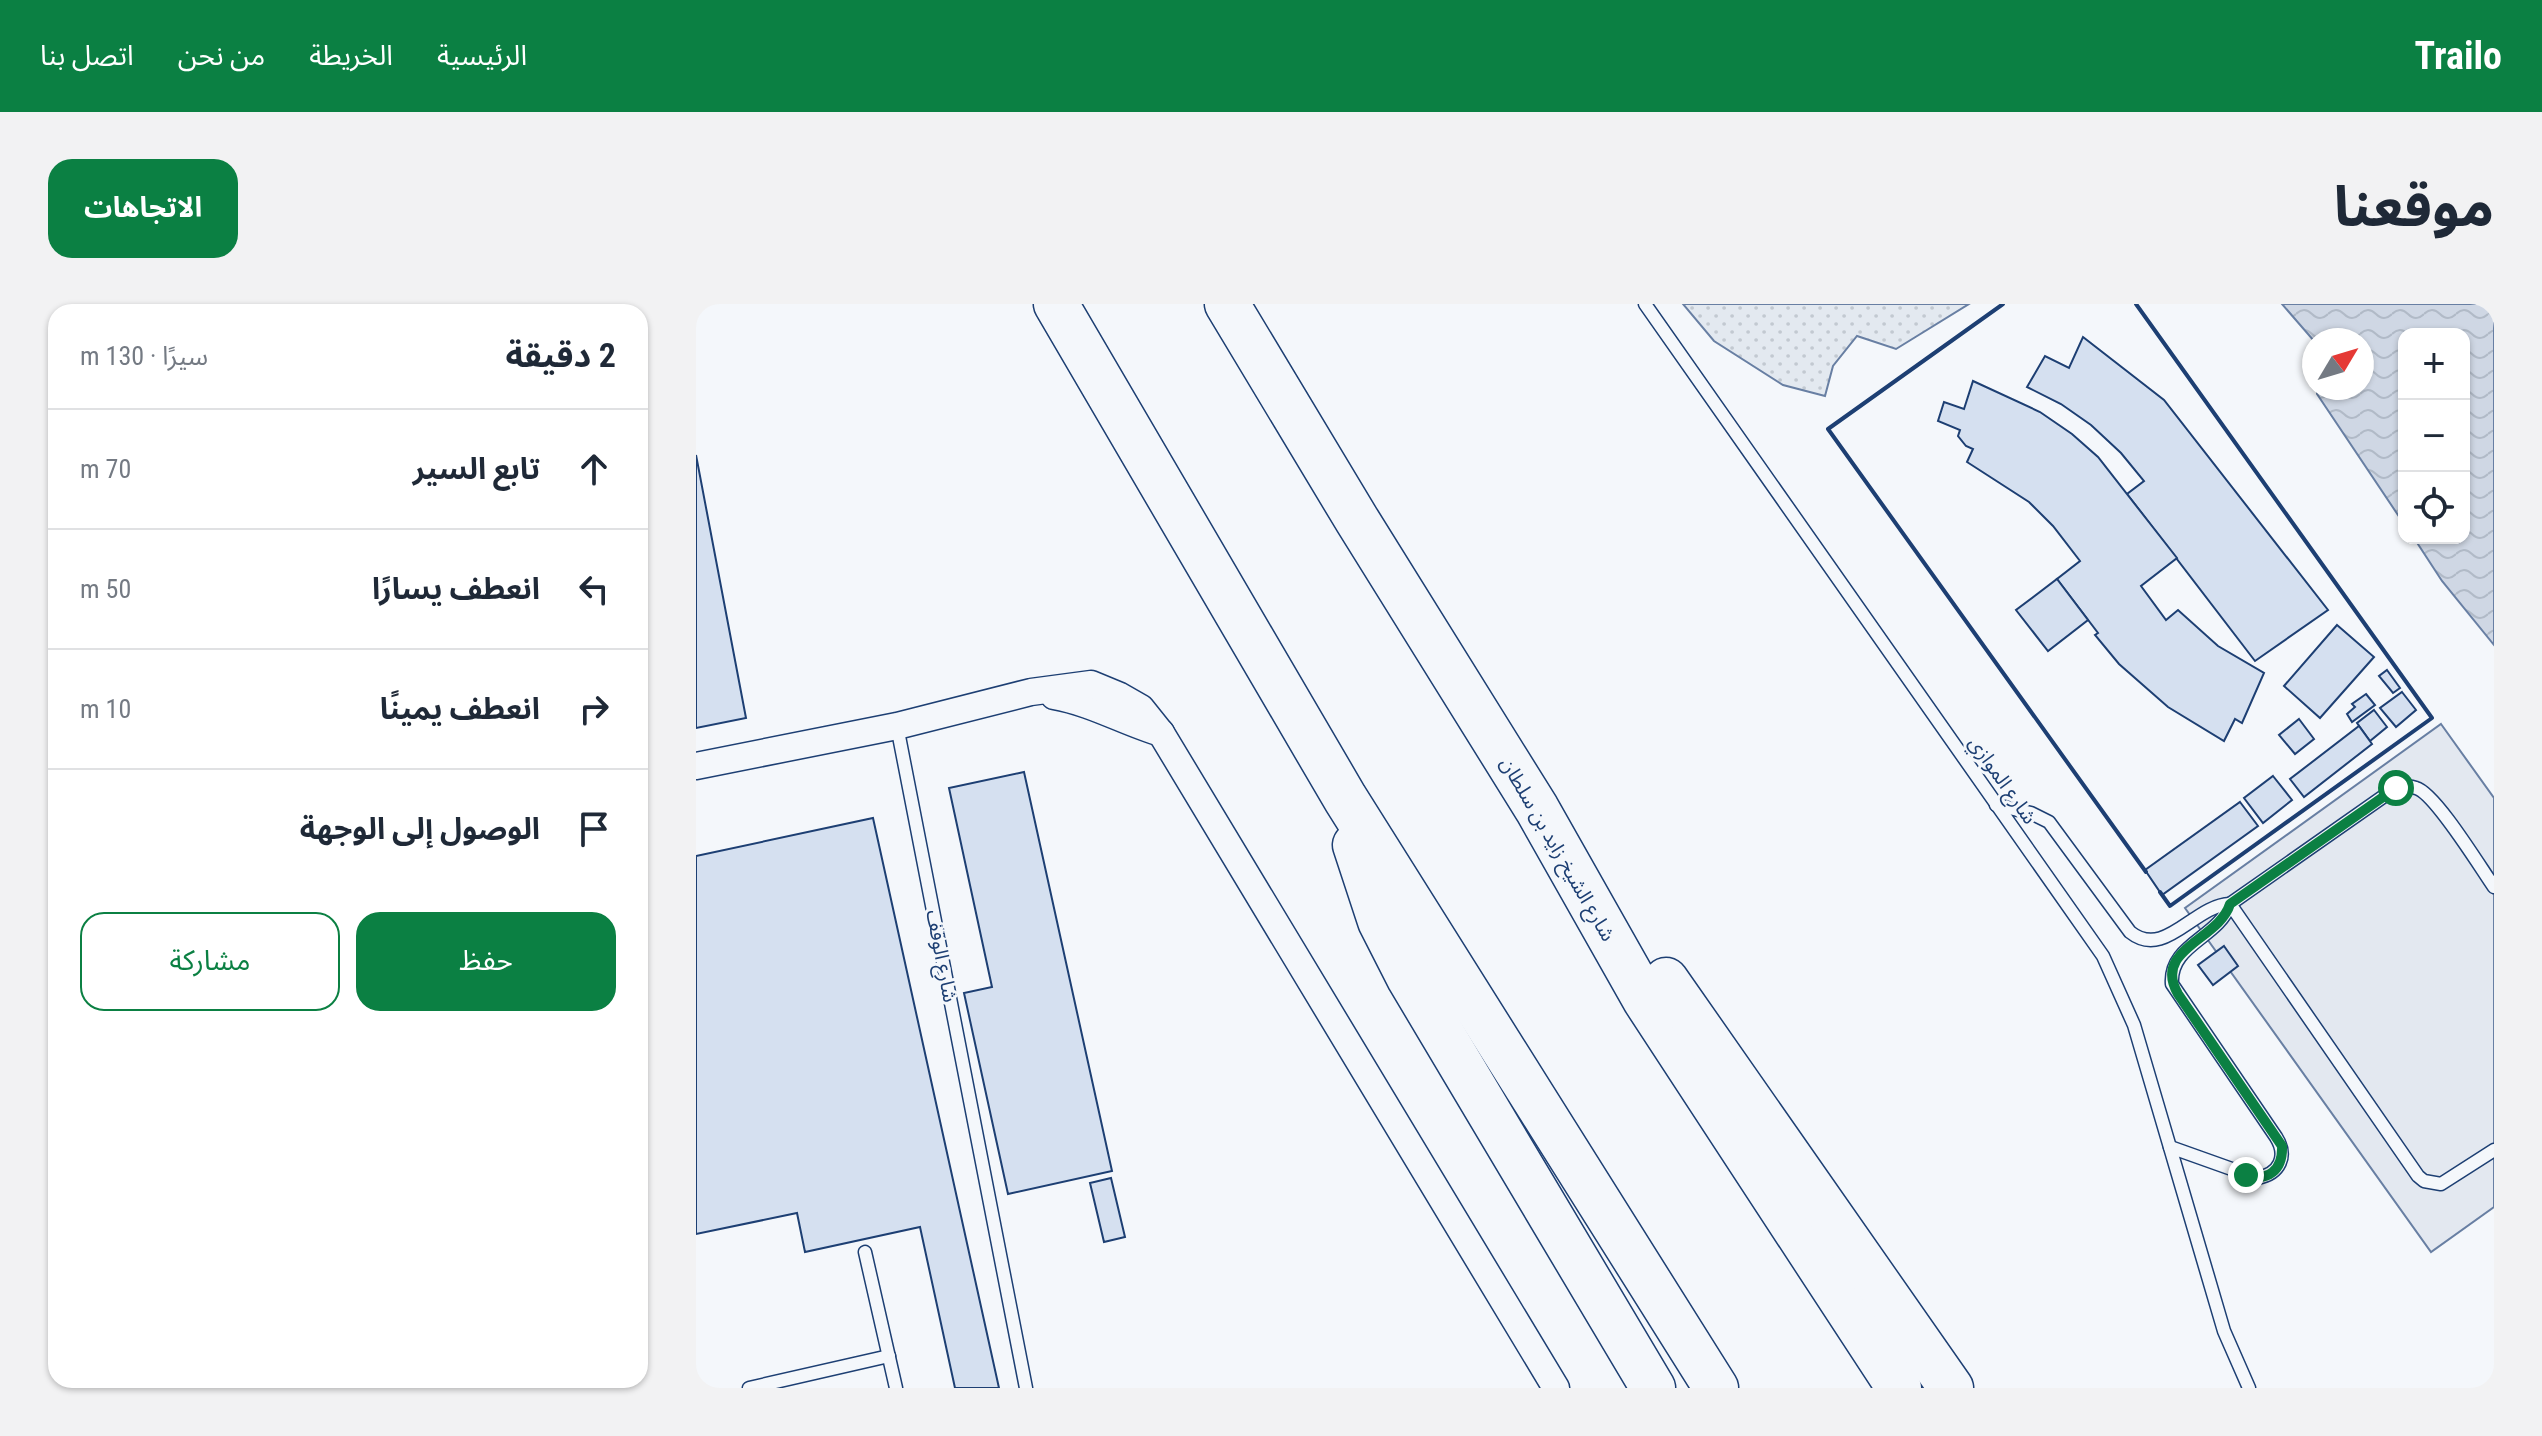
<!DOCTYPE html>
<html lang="ar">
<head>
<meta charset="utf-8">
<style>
	body { margin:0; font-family:"Roboto Condensed","Noto Sans Arabic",sans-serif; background:#f2f2f3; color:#1f2937; direction:rtl }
	.controls { position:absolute; right:24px; top:24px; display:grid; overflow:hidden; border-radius:16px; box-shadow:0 2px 6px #0004 }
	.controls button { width:72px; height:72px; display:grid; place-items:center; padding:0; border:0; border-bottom:2px solid #e0e1e3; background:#fff; color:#1f2937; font:40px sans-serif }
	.compass { position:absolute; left:1606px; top:24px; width:72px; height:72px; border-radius:50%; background:#fff; box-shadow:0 2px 6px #0004; rotate:52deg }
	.stop { position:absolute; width:24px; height:24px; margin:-18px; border:6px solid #0b8043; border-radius:50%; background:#fff }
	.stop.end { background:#0b8043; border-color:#fff; box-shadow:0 2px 8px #0008 }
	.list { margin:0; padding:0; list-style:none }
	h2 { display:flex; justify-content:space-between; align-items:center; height:104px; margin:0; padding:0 32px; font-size:34px }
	h2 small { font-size:26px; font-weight:400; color:#747a83 }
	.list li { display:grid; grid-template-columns:52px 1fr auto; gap:24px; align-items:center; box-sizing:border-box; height:120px; padding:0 32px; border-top:2px solid #e0e1e3 }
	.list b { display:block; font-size:30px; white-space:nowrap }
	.list em { font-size:26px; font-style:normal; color:#747a83 }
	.actions { display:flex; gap:16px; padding:24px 32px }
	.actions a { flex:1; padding:18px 0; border:2px solid #0b8043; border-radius:24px; text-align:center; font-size:28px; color:#0b8043 }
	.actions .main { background:#0b8043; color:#fff }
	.icon { flex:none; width:44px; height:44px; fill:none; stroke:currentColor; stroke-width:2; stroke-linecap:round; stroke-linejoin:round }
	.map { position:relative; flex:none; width:1798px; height:1084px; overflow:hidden; direction:ltr; border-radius:24px }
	header { display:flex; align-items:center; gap:48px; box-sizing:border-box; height:112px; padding:0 40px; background:#0b8043; color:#fff }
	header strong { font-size:38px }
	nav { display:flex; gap:44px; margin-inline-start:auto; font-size:28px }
	.intro { display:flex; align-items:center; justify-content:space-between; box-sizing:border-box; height:192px; padding:0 48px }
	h1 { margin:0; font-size:56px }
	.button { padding:20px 36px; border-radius:24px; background:#0b8043; color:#fff; font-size:28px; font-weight:700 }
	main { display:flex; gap:48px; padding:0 48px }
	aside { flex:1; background:#fff; border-radius:24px; box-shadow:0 2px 6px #0004 }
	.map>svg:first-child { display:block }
	.park { fill:url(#park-dots); stroke:#687fa3; stroke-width:2 }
	.parking { fill:#e3e8f0; stroke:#687fa3; stroke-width:2 }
	.water { fill:url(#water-waves); stroke:#687fa3; stroke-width:2 }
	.building { fill:#d5e0f0; stroke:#1d3f73; stroke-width:2 }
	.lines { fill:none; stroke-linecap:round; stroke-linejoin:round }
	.service-casing { stroke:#1d3f73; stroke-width:15 }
	.minor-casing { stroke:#1d3f73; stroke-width:29 }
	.motorway-casing { stroke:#1d3f73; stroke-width:47 }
	.service { stroke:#f4f7fb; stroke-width:12 }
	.minor { stroke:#f4f7fb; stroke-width:26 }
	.motorway { stroke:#f4f7fb; stroke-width:44 }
	.wall { stroke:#1d3f73; stroke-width:4 }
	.route { stroke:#0b8043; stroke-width:10 }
	.labels { text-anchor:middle; stroke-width:6; stroke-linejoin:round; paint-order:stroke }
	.street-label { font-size:20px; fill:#1d3f73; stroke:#f4f7fb }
</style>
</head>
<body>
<header>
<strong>Trailo</strong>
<nav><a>الرئيسية</a><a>الخريطة</a><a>من نحن</a><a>اتصل بنا</a></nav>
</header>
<div class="intro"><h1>موقعنا</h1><a class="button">الاتجاهات</a></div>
<main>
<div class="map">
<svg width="1798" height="1084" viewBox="0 0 1798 1084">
	<defs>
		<pattern id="park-dots" width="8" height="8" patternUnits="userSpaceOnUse" patternTransform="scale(2)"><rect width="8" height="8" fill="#e3e9f0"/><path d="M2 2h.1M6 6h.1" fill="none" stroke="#c2c9d1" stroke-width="1.8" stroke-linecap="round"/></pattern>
		<pattern id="water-waves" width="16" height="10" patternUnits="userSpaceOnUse" patternTransform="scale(2)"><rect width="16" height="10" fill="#cfd7e4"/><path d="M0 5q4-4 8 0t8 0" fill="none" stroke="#b1bac7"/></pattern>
	</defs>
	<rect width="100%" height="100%" fill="#f4f7fb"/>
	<path class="park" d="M987,0H1273L1200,45L1161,32L1137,62L1129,92L1087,81L1018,37Z"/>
	<path class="parking" d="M1745,420L1798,494V903L1735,948L1489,604Z"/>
	<path class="water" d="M1586,0H1798V341L1746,277L1718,234H1768V30H1708V220L1621,90V84H1666V36L1618,37Z"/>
	<g class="building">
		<path d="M1387,33L1468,96L1632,306L1559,357L1431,190L1448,177L1425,149L1395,121L1365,100L1331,83L1349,52L1373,64Z"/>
		<path d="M1277,77L1344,108L1376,130L1402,153L1481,254L1445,282L1470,316L1482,306L1522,342L1568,369L1546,419L1539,415L1528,437L1472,403L1423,360L1399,331L1402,329L1361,275L1384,257L1357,222L1333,198L1271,158L1277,145L1270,142L1262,132L1264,126L1242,117L1248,98L1268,105Z"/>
		<path d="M0,151L50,414L0,424Z"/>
		<path d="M1361,275L1392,316L1352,347L1320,306Z"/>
		<path d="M1641,321L1678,353L1624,414L1588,382Z"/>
		<path d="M1691,366L1704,384L1697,389L1683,372Z"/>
		<path d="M1706,388L1720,406L1700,423L1684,404Z"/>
		<path d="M1670,390L1679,401L1656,418L1651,410L1659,403L1656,400Z"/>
		<path d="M1678,406L1691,423L1674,437L1661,419Z"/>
		<path d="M1603,415L1618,435L1599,450L1583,431Z"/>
		<path d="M1663,422L1676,440L1608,493L1594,475Z"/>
		<path d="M328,468L416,867L312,890L268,689L296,683L253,484Z"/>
		<path d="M1577,472L1596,496L1567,519L1548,494Z"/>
		<path d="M1544,498L1562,522L1466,591L1449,566Z"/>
		<path d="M177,514L303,1084H259L224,923L109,948L101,909L0,930V552Z"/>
		<path d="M1528,642L1542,662L1517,681L1502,661Z"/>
		<path d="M415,874L429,933L408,938L394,879Z"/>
	</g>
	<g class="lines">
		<g class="service-casing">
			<g id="service">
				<path d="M949,0L1407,652L1438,721L1528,1027L1553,1084"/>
				<path d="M201,422L330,1084"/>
				<path d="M1300,501L1335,509L1353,518L1434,628C1469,656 1498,601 1534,600"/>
				<path d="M1798,583C1784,563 1739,489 1720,484C1710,480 1700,484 1691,490L1534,600L1722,872L1728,877L1745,880L1798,846"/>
				<path d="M1474,843L1561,874C1584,870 1592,852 1580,833L1476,680C1473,640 1523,634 1534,600"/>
				<path d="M169,948L200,1084"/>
				<path d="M53,1084L193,1052"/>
			</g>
		</g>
		<g class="minor-casing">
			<g id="minor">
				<path d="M358,392C397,399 428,418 465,429"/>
				<path d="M0,462L201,422L335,388L395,380L424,392L445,404L465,429L860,1084"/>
			</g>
		</g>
		<g class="motorway-casing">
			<g id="motorway">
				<path d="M360,0L649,494L1020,1084"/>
				<path d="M531,0L661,216L841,505L949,696L1203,1084"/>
				<path d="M659,541L684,617L713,674L957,1084"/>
				<path d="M970,676L1255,1084"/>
			</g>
		</g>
		<use href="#service" class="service"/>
		<use href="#minor" class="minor"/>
		<use href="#motorway" class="motorway"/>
		<g class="wall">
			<path d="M1307,0L1132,125L1450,568"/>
			<path d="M1440,0L1736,414L1474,602L1464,588"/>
		</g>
	</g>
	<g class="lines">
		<path class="route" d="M1550,871C1572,878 1587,866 1586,842L1482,690C1456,645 1523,636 1534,600L1700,484"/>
	</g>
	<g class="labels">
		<g class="street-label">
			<text transform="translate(1307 476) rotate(55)" y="7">شارع الموازي</text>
			<text transform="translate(862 545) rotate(60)" y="7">شارع الشيخ زايد بن سلطان</text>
			<text transform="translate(246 652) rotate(79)" y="7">شارع الوقف</text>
		</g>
	</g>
</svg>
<div class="controls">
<button>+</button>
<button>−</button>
<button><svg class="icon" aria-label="locate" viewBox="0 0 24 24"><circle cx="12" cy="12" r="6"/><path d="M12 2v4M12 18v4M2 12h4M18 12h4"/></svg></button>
</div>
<svg class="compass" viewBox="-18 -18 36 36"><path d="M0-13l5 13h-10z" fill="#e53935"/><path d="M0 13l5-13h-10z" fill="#747a83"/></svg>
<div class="stop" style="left:1700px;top:484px"></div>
<div class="stop end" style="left:1550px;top:871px"></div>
</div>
<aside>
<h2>2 دقيقة<small>سيرًا · 130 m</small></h2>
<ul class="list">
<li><svg class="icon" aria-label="ahead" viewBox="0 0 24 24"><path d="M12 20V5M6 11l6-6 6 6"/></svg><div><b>تابع السير</b></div><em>70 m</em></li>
<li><svg class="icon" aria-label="left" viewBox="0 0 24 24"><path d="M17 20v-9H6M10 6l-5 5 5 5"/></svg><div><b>انعطف يسارًا</b></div><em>50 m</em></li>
<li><svg class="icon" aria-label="right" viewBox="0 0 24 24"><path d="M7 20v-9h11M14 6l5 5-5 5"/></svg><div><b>انعطف يمينًا</b></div><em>10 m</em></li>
<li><svg class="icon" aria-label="arrive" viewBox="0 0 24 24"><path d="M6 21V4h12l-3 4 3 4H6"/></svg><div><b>الوصول إلى الوجهة</b></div></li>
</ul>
<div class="actions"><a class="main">حفظ</a><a>مشاركة</a></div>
</aside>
</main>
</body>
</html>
